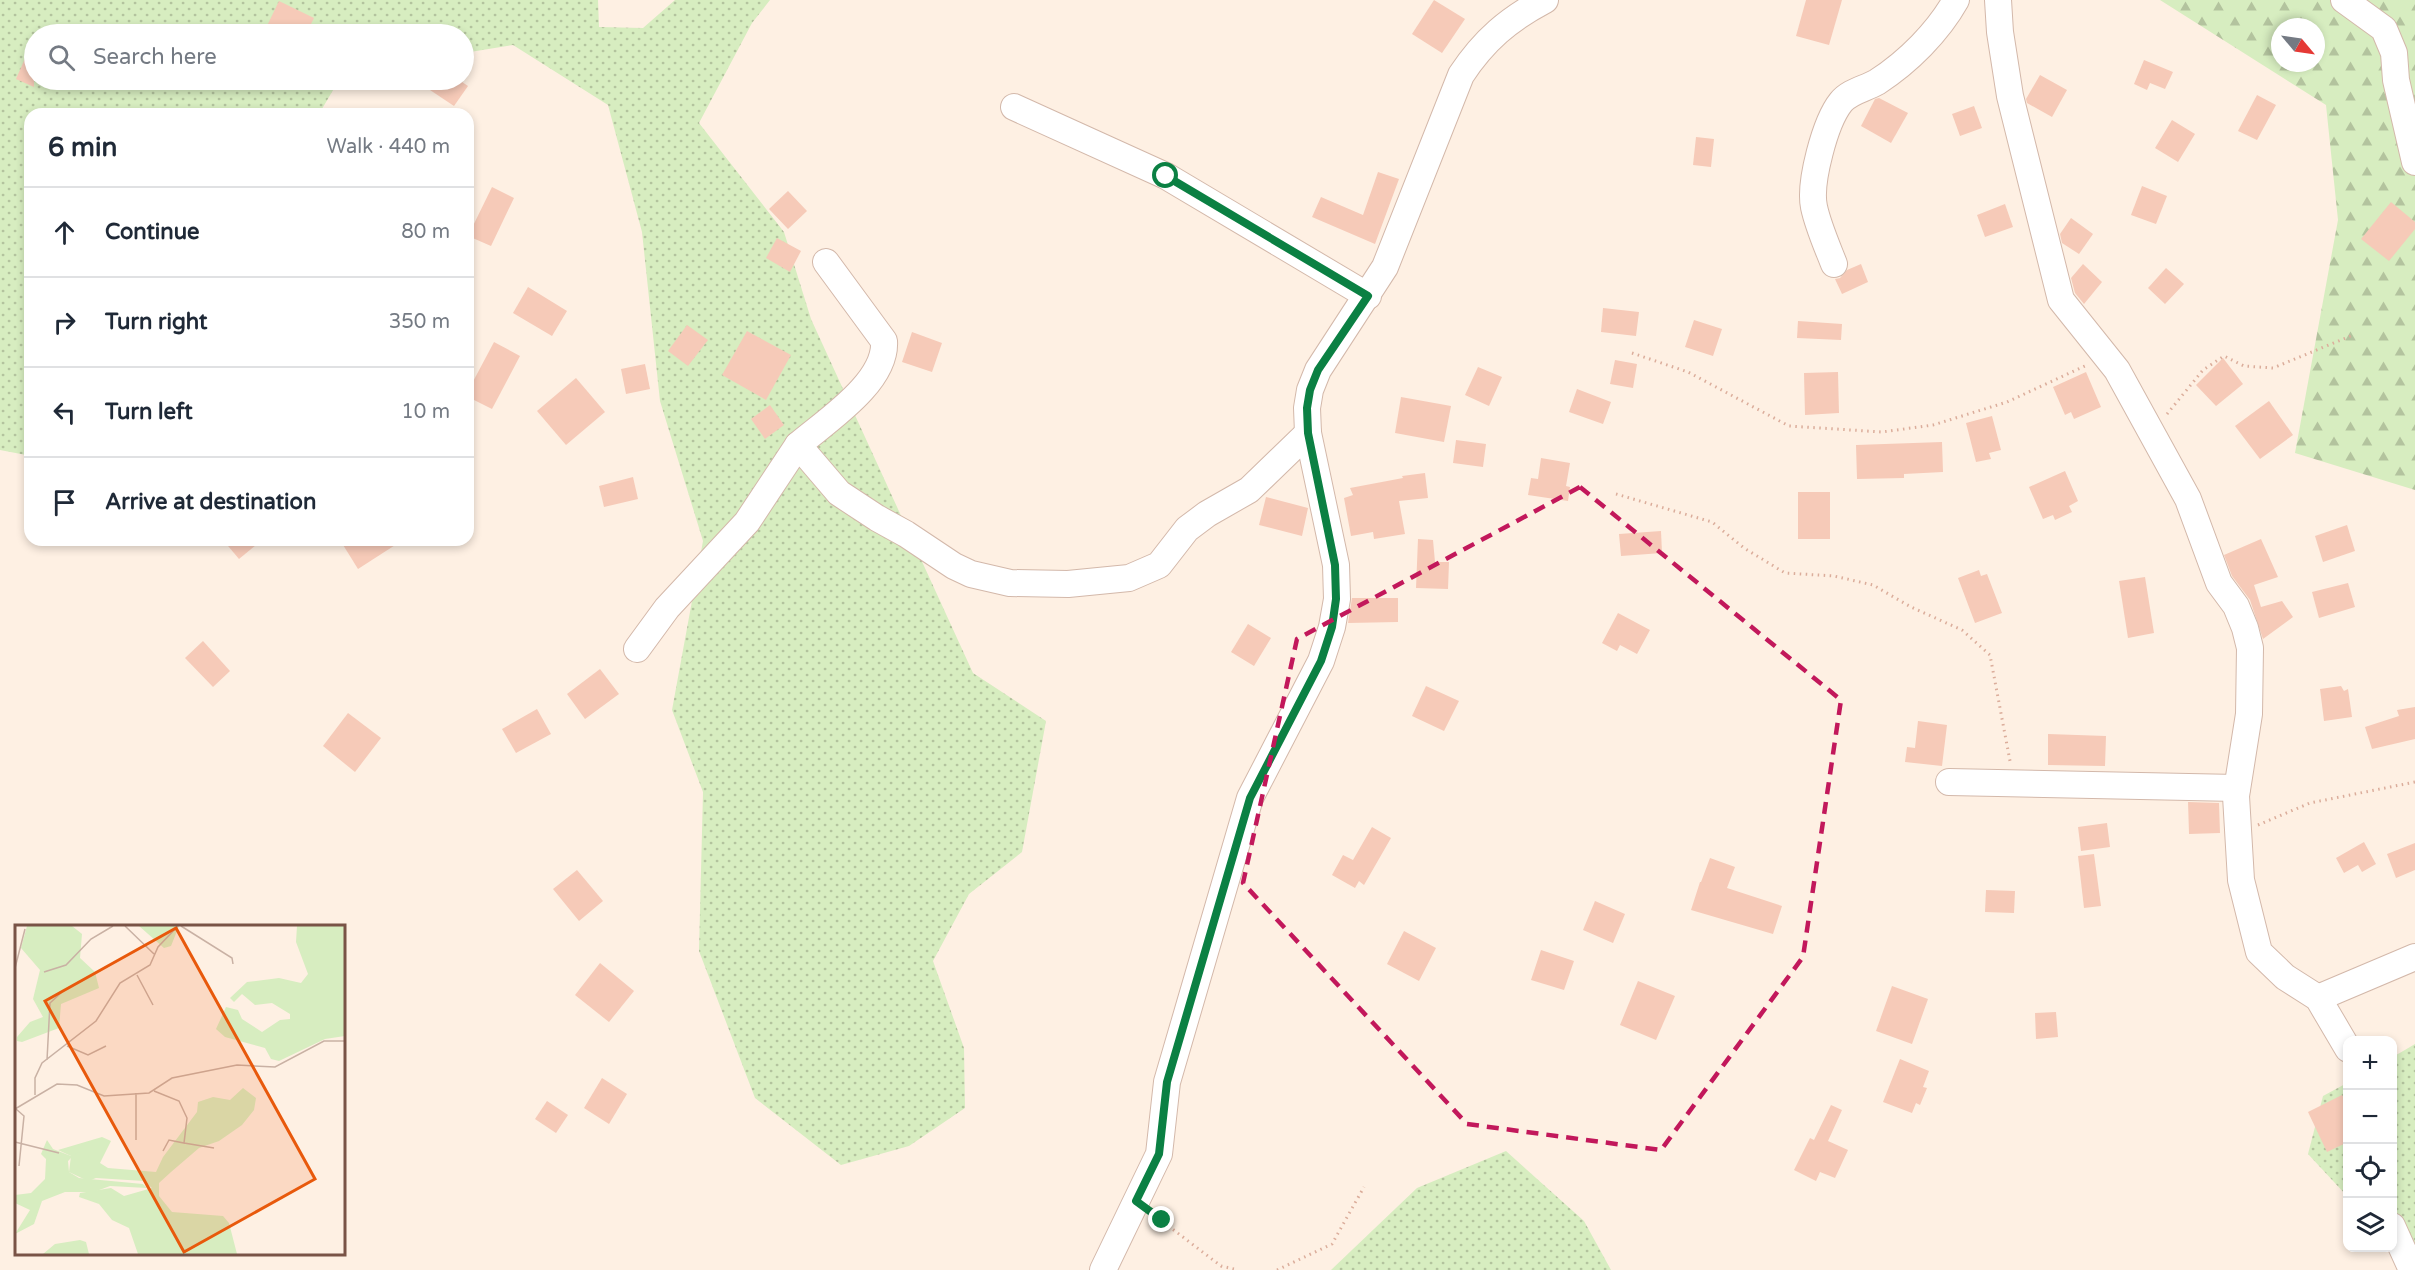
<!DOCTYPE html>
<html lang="en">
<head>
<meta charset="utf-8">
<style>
	body { margin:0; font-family:"Varela Round",sans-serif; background:#f2f2f3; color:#1f2937 }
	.controls { position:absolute; right:18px; bottom:18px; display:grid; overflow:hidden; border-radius:12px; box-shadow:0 3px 9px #0003 }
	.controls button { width:54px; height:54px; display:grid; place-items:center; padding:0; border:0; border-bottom:2px solid #e0e1e3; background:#fff; color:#1f2937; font:30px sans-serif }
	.compass { position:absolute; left:2271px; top:18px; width:54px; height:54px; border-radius:50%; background:#fff; box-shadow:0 3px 9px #0003; rotate:119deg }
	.stop { position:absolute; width:18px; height:18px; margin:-14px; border:4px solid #0b8043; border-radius:50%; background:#fff }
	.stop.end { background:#0b8043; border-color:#fff; box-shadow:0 2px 6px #0008 }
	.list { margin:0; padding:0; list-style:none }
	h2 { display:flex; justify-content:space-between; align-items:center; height:78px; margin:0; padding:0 24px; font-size:26px }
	h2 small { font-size:20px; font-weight:400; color:#747a83 }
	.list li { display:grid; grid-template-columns:39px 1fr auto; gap:18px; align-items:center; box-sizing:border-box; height:90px; padding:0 24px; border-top:2px solid #e0e1e3 }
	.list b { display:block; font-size:22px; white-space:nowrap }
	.list em { font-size:20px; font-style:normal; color:#747a83 }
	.icon { flex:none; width:33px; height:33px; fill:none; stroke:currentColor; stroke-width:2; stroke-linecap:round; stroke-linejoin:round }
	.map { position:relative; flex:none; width:2415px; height:1270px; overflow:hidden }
	.search { position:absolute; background:#fff; box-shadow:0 3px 9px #0003; left:24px; top:24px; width:450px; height:66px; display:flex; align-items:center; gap:15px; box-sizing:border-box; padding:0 21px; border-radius:33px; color:#747a83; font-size:22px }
	.panel { position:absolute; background:#fff; box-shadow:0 3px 9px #0003; left:24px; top:108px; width:450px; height:438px; border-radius:18px }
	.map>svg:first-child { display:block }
	.grass { fill:url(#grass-dots) }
	.forest { fill:url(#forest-firs); fill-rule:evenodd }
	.building { fill:#f6cab8 }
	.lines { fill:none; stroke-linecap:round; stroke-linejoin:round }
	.minor-casing { stroke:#d3b8aa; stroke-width:28 }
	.path { stroke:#dbad9b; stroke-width:3; stroke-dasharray:1.5 4.5; stroke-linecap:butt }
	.minor { stroke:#fff; stroke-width:26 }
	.route { stroke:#0b8043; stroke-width:8 }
	.marked { fill:none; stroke:#c2185b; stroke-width:4.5; stroke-dasharray:12 8; stroke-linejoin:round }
	.inset-road { fill:none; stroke:#c9b1a4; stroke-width:1.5 }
	.view { fill:#e8590c; fill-opacity:0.15; stroke:#e8590c; stroke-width:3 }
	.inset-edge { fill:none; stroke:#795346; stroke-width:3 }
</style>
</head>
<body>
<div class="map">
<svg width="2415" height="1270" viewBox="0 0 2415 1270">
	<defs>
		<pattern id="grass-dots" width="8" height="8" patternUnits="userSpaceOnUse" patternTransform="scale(1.5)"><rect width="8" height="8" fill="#d7edc0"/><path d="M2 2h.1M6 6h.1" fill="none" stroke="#b3c39e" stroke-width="1.8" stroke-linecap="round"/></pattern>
		<pattern id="forest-firs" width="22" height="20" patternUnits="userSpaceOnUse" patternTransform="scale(1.5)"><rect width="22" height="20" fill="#d7edc0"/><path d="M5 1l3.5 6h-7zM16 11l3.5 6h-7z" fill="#b3c39e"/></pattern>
	</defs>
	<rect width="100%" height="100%" fill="#fef0e3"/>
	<g class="grass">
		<path d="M0,0H598L599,27L643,28L675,0H770L752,23L699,123L784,232L811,319L973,673L1046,721L1022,852L969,894L933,961L964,1048L965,1108L909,1146L841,1165L755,1098L699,951L703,792L672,710L703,541L660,401L642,232L608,105L513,45L464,53V34H34V80H339L319,114H30V454L26,455L0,450Z"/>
		<path d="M2415,1044V1270L2393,1243V1057Z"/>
		<path d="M2347,1083V1196L2308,1154L2323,1096Z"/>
		<path d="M1506,1151L1584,1221L1611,1270H1331L1417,1188Z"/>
	</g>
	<path class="forest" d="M2160,0H2415V490L2295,453L2338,220L2326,105ZM2280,27H2316V63H2280Z"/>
	<g class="building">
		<path d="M1434,0L1465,19L1442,53L1412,34Z"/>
		<path d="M1806,0H1842L1829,45L1796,36Z"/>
		<path d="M279,1L314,18L306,34H275L265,30Z"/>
		<path d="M34,38V87L16,79Z"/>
		<path d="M2144,60L2173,72L2165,89L2150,83L2147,90L2134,84Z"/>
		<path d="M2040,75L2067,90L2052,117L2027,103L2026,99Z"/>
		<path d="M415,80H459L468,86L454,106Z"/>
		<path d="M2257,95L2276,105L2257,140L2238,131Z"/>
		<path d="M1879,98L1908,113L1891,143L1861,126L1875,99Z"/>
		<path d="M1974,106L1982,128L1960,136L1952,114Z"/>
		<path d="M2172,120L2195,134L2178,162L2155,148Z"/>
		<path d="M1696,137L1714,139L1711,167L1693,165Z"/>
		<path d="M1378,172L1399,179L1375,244L1312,217L1321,197L1363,215Z"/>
		<path d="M2142,186L2167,196L2156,224L2131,215Z"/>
		<path d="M492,187L514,198L491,246L468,236Z"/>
		<path d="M788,191L807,211L788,229L769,209Z"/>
		<path d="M2391,202L2415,222V229L2389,261L2361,239Z"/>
		<path d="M2005,204L2013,227L1985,237L1977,215Z"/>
		<path d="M2071,218L2093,234L2079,254L2062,243L2060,234Z"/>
		<path d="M777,238L801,251L790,272L766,258Z"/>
		<path d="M1861,264L1868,282L1842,294L1835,279L1840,278L1847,270Z"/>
		<path d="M2083,264L2102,282L2084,304L2075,293L2071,278Z"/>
		<path d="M2166,268L2184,284L2165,304L2148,288Z"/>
		<path d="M528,287L567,311L552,336L513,313Z"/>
		<path d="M1603,308L1639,312L1636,336L1601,332Z"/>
		<path d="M1694,320L1722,329L1713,356L1685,347Z"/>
		<path d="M1798,321L1842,324L1841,340L1797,338Z"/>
		<path d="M687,325L708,340L688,366L668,351Z"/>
		<path d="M747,331L791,355L766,400L722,375Z"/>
		<path d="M912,332L942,343L932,372L902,362Z"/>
		<path d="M494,342L520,356L492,409L468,397V391Z"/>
		<path d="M2223,358L2243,384L2216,406L2196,385Z"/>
		<path d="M1615,360L1637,364L1633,388L1610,384Z"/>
		<path d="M645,364L650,389L626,394L621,369Z"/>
		<path d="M1478,367L1502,377L1489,406L1465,395Z"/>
		<path d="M1838,372L1839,413L1805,415L1804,373Z"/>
		<path d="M2086,372L2101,407L2074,419L2071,412L2065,415L2053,387Z"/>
		<path d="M576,378L605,412L566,445L537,411Z"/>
		<path d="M1577,389L1611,402L1603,424L1569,412Z"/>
		<path d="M1401,397L1451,406L1444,442L1395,433Z"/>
		<path d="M2269,401L2293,435L2260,459L2235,426Z"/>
		<path d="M770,405L784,425L765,439L751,419Z"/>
		<path d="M1992,416L2001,450L1989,453L1991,459L1976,462L1966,423Z"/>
		<path d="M1456,440L1486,444L1483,467L1453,463Z"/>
		<path d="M1942,442L1943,472L1904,474V478L1857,479L1856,445Z"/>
		<path d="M1541,458L1570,463L1566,486L1570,487L1568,501L1528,495L1531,478L1538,479Z"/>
		<path d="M2065,471L2078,501L2069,506L2072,512L2055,520L2053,515L2043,519L2029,487Z"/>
		<path d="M1425,473L1428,498L1399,501L1405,534L1374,539L1373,532L1351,536L1344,498L1353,495L1350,488L1403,478L1402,476Z"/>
		<path d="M633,477L638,499L604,507L599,486Z"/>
		<rect x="1798" y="492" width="32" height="47"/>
		<path d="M1266,497L1308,508L1302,536L1259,525Z"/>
		<path d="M2347,525L2355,551L2323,562L2315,536Z"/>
		<path d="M1661,531L1662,553L1621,556L1619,534Z"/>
		<path d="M1418,539L1433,540L1435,562H1449L1448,589L1416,588Z"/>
		<path d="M2261,539L2278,577L2254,585L2261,607L2282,601L2293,617L2263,639L2250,600L2232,576L2224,555Z"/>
		<path d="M223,540H262L239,559Z"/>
		<path d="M340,540H403L358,569Z"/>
		<path d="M1979,570L1981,576L1987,574L2002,613L1975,623L1958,578Z"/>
		<path d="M2145,577L2154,633L2128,638L2119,581Z"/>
		<path d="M2348,583L2355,607L2319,618L2312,592Z"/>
		<path d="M1352,598H1398V622L1348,623Z"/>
		<path d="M1618,613L1650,630L1637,654L1620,645L1617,651L1602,643Z"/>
		<path d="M1248,624L1271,638L1254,666L1231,652Z"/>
		<path d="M203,641L230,671L213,687L185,658Z"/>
		<path d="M600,669L619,694L585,719L567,694Z"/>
		<path d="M1426,686L1459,701L1444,731L1412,716Z"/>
		<path d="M2341,686L2344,691L2348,689L2352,717L2324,721L2320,689Z"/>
		<path d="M2415,707V739L2372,749L2365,727L2399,716L2397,710Z"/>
		<path d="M537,709L551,734L516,753L502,729Z"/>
		<path d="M348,713L381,738L355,772L323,746Z"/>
		<path d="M1918,721L1947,725L1942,766L1905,762L1907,747L1915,748Z"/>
		<path d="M2048,734L2106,736L2105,766L2048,765Z"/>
		<path d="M2188,802L2219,803L2220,833L2189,834Z"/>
		<path d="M2107,823L2110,847L2081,851L2078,827Z"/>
		<path d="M1372,827L1391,838L1364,885L1359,881L1355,888L1332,875L1343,855L1353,860Z"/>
		<path d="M2364,842L2376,864L2362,872L2358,865L2344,873L2336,858Z"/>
		<path d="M2415,843V870L2396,878L2387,854Z"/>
		<path d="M2094,854L2101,906L2084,908L2078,856Z"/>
		<path d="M1710,858L1735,867L1727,888L1782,906L1773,934L1691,910L1700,882H1701Z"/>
		<path d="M577,870L603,901L579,921L553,889Z"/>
		<path d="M1986,890L2015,891L2014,913L1985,912Z"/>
		<path d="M1595,901L1625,914L1613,943L1583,930Z"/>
		<path d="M1404,931L1436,948L1419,981L1387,964Z"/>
		<path d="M1541,950L1574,961L1564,990L1531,980Z"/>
		<path d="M600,963L634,991L609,1022L575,995Z"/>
		<path d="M1638,981L1675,996L1656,1040L1620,1025Z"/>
		<path d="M1892,986L1928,999L1912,1044L1876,1031Z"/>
		<path d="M2056,1012L2058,1037L2036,1039L2035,1013Z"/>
		<path d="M1900,1059L1929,1071L1923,1087L1927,1088L1920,1105L1916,1103L1912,1113L1883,1102Z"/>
		<path d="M602,1078L627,1094L609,1124L584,1108Z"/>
		<path d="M2342,1095L2348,1106V1142L2327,1152L2308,1112Z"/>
		<path d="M547,1101L568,1115L556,1133L535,1119Z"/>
		<path d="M1831,1105L1842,1110L1828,1141L1848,1150L1835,1178L1820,1172L1816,1181L1794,1170L1810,1138L1814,1140Z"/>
	</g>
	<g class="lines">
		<g class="minor-casing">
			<g id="minor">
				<path d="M1998,0L2000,32L2010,96L2061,300L2117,370L2188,499L2219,583L2236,606L2245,628L2250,648L2249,714L2236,796L2241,880L2259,952L2285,977L2318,998L2348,1049"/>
				<path d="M2344,0L2384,29L2394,53L2396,80L2415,162"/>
				<path d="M1014,107L1166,176L1368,296"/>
				<path d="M826,262L884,341C887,382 826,421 798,445L839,493L877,518L906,534L954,566L971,574L1010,583L1068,584L1129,578L1159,565L1187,529L1207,514L1249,490L1308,433"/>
				<path d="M1834,264C1827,246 1818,226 1814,207C1809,183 1825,122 1841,102C1850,91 1865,89 1877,82C1908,62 1938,32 1956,0"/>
				<path d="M637,649L667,608L747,522L798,445"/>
				<path d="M1949,782L2237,788"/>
				<path d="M2318,998L2415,957"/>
				<path d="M2392,1226L2412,1270"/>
				<path d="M1103,1270L1159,1154L1167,1082L1250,798L1321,661L1332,627L1337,599L1336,565L1308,433L1307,408L1310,390L1318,370L1385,267L1461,75C1484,40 1509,19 1545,0"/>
			</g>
		</g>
		<g class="path">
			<path d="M1632,353L1688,372L1789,426L1882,432L1933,425L2007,402L2087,365"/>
			<path d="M2167,414L2203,370L2224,356L2244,366L2273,368L2353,335"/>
			<path d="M1616,494L1712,522L1744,548L1785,573L1834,576L1873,585L1911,607L1962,630L1990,655L2010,761"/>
			<path d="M2258,825L2310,803L2415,782"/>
			<path d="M1154,1215L1221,1266L1238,1270"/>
			<path d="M1277,1270L1332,1244L1364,1187"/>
		</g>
		<use href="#minor" class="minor"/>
	</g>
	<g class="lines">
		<path class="route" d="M1162,1220L1136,1201L1159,1154L1167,1082L1250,798L1321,661L1332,627L1336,599L1335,565L1308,433L1307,408L1310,390L1318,370L1368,296L1166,176"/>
	</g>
	<path class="marked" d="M1580,487L1841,700L1803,957L1661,1150L1467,1124L1243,883L1297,639Z"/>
	<g transform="translate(15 925)">
		<rect width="330" height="330" fill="#fef0e3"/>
		<path d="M124,1H164L156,21L149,23ZM282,1H330V111L310,114L264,136L256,134L250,123L210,112L201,104L211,82L223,85L227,94L247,107L265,95L275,94V89L257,78L240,80L227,69L219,77L215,73L232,57L264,53L286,58L293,49L281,17ZM228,163L241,173L239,185L227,200L204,216L184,223L156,247L144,258V271L157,287L208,291L214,298L222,329H123L114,303L97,295L84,279L64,272L65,268L96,263L109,271L137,263L129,256L81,253L73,256L54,247L56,231L43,225L87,212L96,216L85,238L93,243L141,247L148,232L182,187L183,177L198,172L215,175Z" fill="#d7edc0"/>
		<path d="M12,1H57L67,9L65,33L80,47L84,63L46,79L44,103L7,117L2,116V112L15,97L28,92L18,74L25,45L6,23ZM65,315L71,317L74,329H28L40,319Z" fill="#d7edc0"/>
		<path d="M32,215L38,224L56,231L69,225L79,228L77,234L70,230L63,237L56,233L53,236L54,247L64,253L128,259L132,263L95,261L79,267H50L27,276L19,299L0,309L15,285L0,278V270L16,268L30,254L31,234L26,229Z" fill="#d7edc0"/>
		<path class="inset-road" d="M110,1L139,29M166,1L217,33L218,39M0,43L10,4M29,47L51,40L76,14L98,1M122,50L138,80M52,121L73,130L91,121M32,135L35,78L47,67M139,166L164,176L172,193L169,218L154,215L148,226M121,168V215M20,170V153L27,138L81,96L105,58L135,40L143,22L163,1M0,184L42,159L62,160L89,171L134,168L157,153L222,140L260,142L309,116H330M1,184L9,191L4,241M0,217L44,228M169,218L199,223"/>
		<path class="view" d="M161,3L300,254L169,327L30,76Z"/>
		<rect width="330" height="330" class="inset-edge"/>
	</g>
</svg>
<div class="controls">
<button>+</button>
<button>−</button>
<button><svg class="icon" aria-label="locate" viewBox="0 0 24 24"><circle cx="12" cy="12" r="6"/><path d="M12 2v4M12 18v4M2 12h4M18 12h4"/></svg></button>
<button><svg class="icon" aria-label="layers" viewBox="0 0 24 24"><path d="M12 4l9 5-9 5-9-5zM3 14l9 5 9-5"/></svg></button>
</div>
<svg class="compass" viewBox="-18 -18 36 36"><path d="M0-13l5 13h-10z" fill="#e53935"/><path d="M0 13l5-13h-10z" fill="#747a83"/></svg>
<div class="stop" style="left:1166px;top:176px"></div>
<div class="stop end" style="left:1162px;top:1220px"></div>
<div class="search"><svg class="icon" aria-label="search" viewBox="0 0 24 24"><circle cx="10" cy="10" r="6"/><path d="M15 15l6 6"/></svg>Search here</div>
<section class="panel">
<h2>6 min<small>Walk · 440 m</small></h2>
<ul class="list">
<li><svg class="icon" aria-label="ahead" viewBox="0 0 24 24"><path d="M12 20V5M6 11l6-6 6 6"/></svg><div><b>Continue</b></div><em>80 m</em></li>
<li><svg class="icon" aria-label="right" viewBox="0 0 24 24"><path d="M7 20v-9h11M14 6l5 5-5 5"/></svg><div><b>Turn right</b></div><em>350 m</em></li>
<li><svg class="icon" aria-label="left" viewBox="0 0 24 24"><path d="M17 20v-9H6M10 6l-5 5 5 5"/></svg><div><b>Turn left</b></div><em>10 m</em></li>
<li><svg class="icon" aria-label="arrive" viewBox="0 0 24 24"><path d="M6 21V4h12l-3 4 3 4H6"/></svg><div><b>Arrive at destination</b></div></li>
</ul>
</section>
</div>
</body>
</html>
